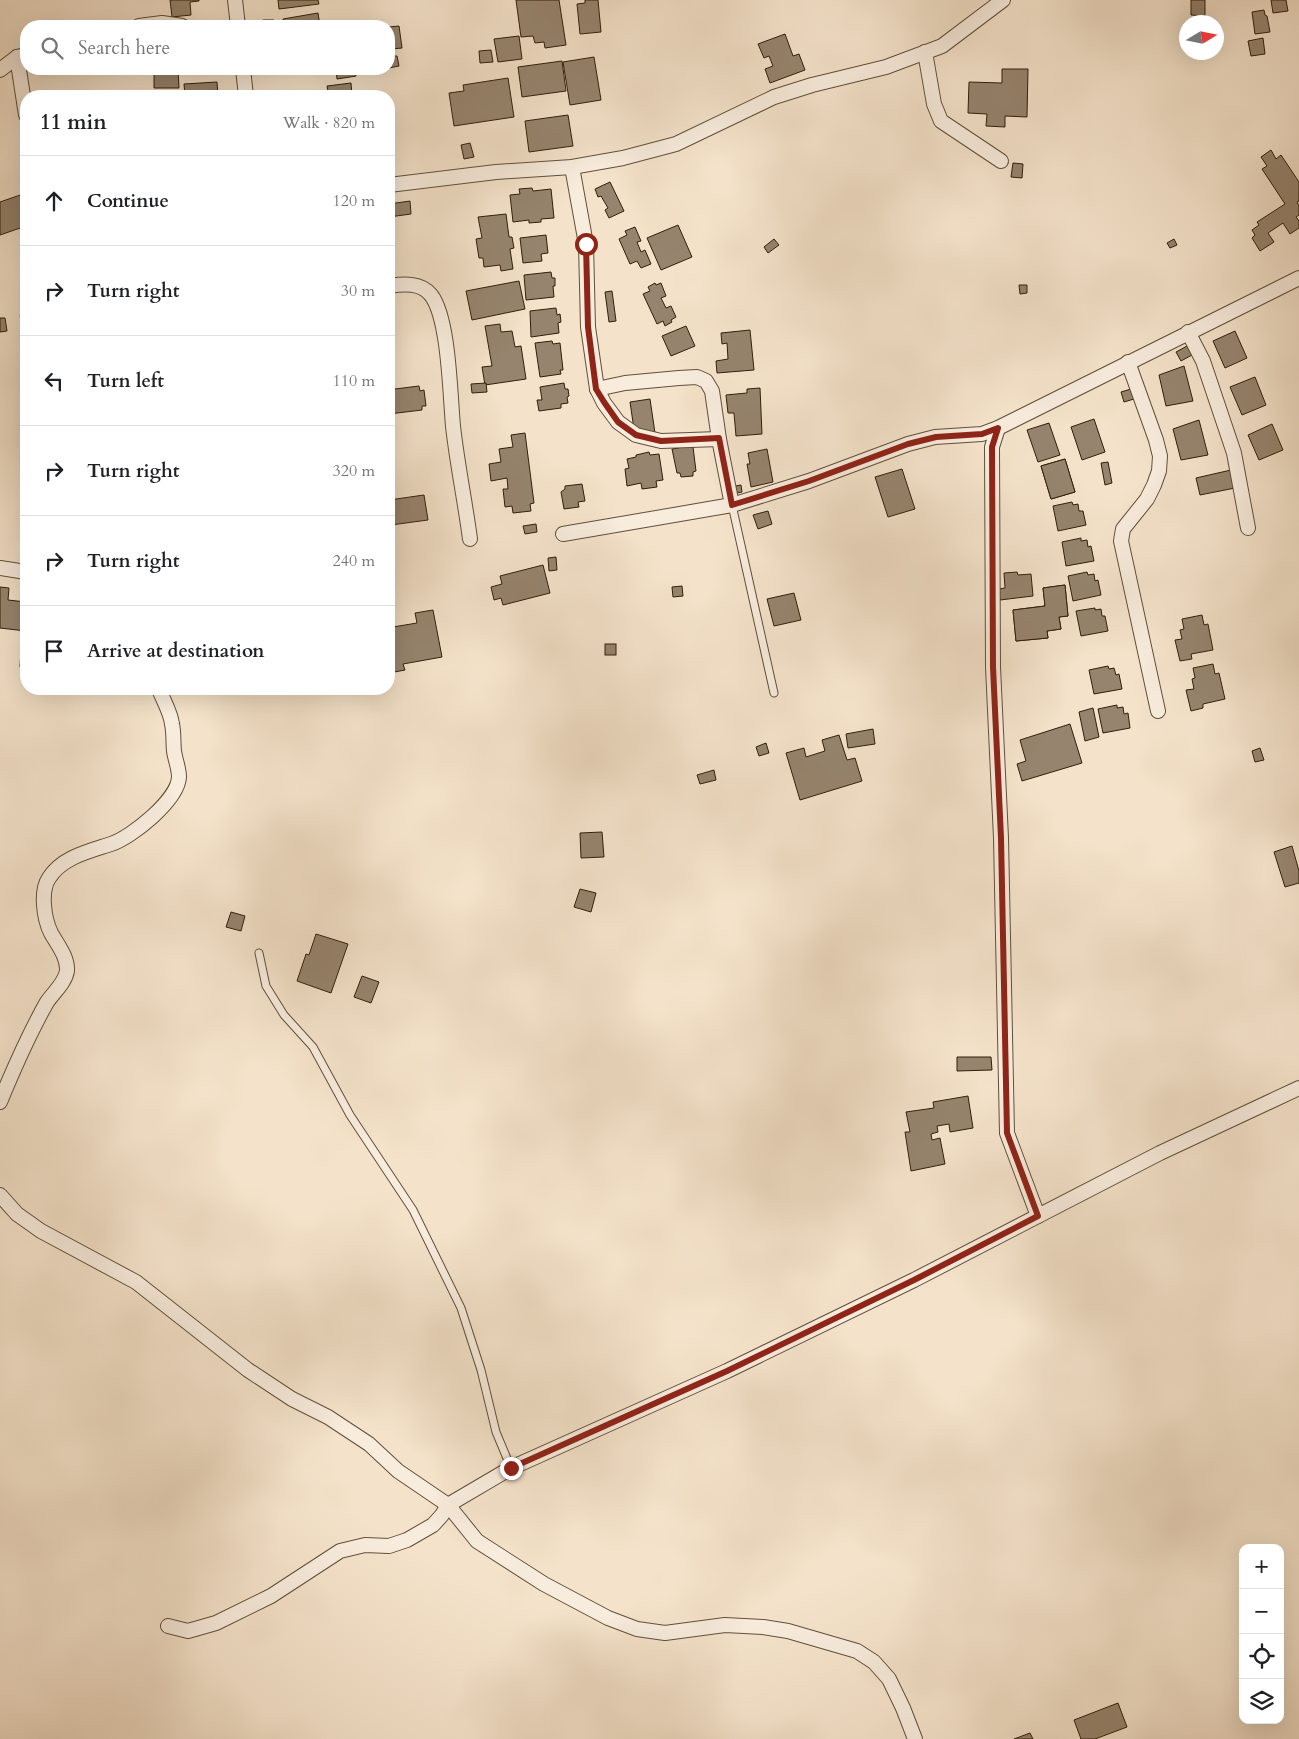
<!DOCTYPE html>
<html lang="en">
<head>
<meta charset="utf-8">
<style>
	body { margin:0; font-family:Cardo,serif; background:#f2f2f2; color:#202124 }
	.controls { position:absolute; right:15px; bottom:15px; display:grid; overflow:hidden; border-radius:10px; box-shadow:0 5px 20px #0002 }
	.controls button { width:45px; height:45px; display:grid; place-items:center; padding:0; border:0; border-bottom:1px solid #e0e0e0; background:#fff; color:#202124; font:25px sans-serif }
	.compass { position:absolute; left:1179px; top:15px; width:45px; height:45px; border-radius:50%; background:#fff; box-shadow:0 5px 20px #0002; rotate:80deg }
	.stop { position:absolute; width:15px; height:15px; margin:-11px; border:4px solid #8f2418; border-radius:50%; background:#fff }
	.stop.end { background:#8f2418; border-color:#fff; box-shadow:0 1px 5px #0008 }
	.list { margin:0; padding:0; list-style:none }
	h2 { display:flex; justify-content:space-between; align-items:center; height:65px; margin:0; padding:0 20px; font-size:21px }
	h2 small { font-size:16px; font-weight:400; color:#757577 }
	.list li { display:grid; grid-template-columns:32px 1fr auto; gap:15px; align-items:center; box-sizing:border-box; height:90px; padding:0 20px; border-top:1px solid #e0e0e0 }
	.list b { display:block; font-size:19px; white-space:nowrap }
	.list em { font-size:16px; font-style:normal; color:#757577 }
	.icon { flex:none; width:28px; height:28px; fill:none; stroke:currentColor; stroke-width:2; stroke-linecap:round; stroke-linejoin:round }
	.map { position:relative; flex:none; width:1299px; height:1739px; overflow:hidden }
	.search { position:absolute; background:#fff; box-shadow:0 5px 20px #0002; left:20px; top:20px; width:375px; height:55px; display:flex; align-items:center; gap:12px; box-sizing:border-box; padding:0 18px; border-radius:20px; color:#757577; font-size:19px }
	.panel { position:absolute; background:#fff; box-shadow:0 5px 20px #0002; left:20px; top:90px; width:375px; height:605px; border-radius:20px }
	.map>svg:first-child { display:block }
	.building { fill:#96846e; stroke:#301f0a }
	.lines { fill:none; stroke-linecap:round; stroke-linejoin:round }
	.service-casing { stroke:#61503a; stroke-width:9 }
	.minor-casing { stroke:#61503a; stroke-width:16 }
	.service { stroke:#f8ecdd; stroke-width:7 }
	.minor { stroke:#f8ecdd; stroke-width:14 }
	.route { stroke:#8f2418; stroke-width:6 }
</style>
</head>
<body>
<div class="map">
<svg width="1299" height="1739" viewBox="0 0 1299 1739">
	<rect width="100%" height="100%" fill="#f4e2ca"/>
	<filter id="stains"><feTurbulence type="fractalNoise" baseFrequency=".004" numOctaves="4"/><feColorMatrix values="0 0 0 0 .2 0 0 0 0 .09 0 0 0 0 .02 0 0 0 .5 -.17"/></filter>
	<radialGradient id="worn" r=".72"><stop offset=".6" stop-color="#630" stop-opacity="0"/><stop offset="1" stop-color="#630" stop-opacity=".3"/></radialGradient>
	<g class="building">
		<path d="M170,0H199V1L190,2L191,15L172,17Z"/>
		<path d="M278,0H318L319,4L279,9Z"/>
		<path d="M516,0H559L566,45L545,48L544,42L535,43L533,36L521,37Z"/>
		<path d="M585,0H598L601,32L580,34L577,4L585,3Z"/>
		<path d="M1191,0H1205V16L1191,15Z"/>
		<path d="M1271,0H1286L1288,11L1273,13Z"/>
		<path d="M1264,10L1265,15L1267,16L1270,32L1255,34L1252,12Z"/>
		<path d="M318,13L320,26H284L283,19Z"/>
		<path d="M263,20H274V26H264Z"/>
		<path d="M399,26L402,48L392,49L393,56H397L399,66L389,68V27Z"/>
		<path d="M785,34L793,56L799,54L805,70L770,83L765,69L773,66L769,56L764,58L758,44Z"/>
		<path d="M519,36L522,59L498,62L494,39Z"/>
		<path d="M1263,38L1265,54L1251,56L1248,41Z"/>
		<path d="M491,50L493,62L480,63L479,51Z"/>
		<path d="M594,57L601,100L570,105L563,62Z"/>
		<path d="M562,61L566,91L522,97L518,67Z"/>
		<path d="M154,69H178L179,88H154Z"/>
		<path d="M336,69H355L356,76L337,79Z"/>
		<path d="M1002,69H1028L1027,117L1005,116V127L986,126L987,114L968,113L969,82L1002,83Z"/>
		<path d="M508,78L514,117L454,126L449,93L464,91L463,85Z"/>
		<path d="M217,82L218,96H185L184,84Z"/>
		<path d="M351,83L352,96H329L327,86Z"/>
		<path d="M568,115L573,146L529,152L525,121Z"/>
		<path d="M470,143L474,157L464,159L461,145Z"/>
		<path d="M1271,150L1276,159L1281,155L1299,182V201L1297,202L1299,206V215L1296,217L1299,221V228L1290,234L1283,223L1268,233L1274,242L1260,251L1252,238L1255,235L1252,230L1259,225L1257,222L1285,204L1262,169L1267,166L1261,157Z"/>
		<path d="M1013,163L1023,164L1022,178L1011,177Z"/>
		<path d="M610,182L624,211L609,218L605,210L608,208L601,196L598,197L595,189Z"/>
		<path d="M532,188L533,191L551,189L554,218L541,219V222L529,223V220L513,222L510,195L520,194L519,189Z"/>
		<path d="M26,193V226L0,235V202Z"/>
		<path d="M410,201L411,214L389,217V204Z"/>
		<path d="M506,214L509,237H512L514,248L510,249L513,269L501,271L500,265L484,267L483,258H479L476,239L482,238L478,217Z"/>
		<path d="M678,225L692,257L661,270L647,238Z"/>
		<path d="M635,227L641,241L637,242L641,252L645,250L651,264L641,268L637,261L630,264L619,239L627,235L625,231Z"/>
		<path d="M546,235L548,253L541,254L542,261L523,263L520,238Z"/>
		<path d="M774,239L779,245L768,253L764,247Z"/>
		<path d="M1174,239L1177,245L1170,248L1167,243Z"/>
		<path d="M551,272L552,278H555V286H553L554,297L526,300L524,275Z"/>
		<path d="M519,281L525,309L472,320L466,291Z"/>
		<path d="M655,283L656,285L661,283L666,296L661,298L666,308L671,306L676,317L671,320L672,322L665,326L663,321L657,324L643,294L650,291L648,287Z"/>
		<path d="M1019,285H1027V293L1020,294Z"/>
		<path d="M612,291L616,321L609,322L605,292Z"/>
		<path d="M556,308L557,315L560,314L561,322L558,323L559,333L531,337L530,311Z"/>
		<path d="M26,314V330L24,331L20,315Z"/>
		<path d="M0,318H5L7,331L0,332Z"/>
		<path d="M500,324L501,332L512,331L515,347L521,346L526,379L485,385L482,367L492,366L485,326Z"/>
		<path d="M686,326L695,346L671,356L662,336Z"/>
		<path d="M750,330L754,370L717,373L716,361L728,359L727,343L722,344L721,333Z"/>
		<path d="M1235,331L1247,358L1225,368L1213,341Z"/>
		<path d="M552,341L553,344L560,343L563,370H560L561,374L540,377L535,343Z"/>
		<path d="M1187,346L1192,355L1181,361L1176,352Z"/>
		<path d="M1184,366L1193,401L1166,406L1159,375Z"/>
		<path d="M1255,377L1266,405L1242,415L1230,387Z"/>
		<path d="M486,383L487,392L472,393L471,384Z"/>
		<path d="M564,383L565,389H568L569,396L567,397L568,403L561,404V408L539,411L537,400H542L540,387Z"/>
		<path d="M394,386L395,389L419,386L420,391L424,390L426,406H422V410L389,414V387Z"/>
		<path d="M760,388L762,434L736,436L734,413H728L726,395L747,393V389Z"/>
		<path d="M1131,389L1134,399L1124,402L1121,392Z"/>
		<path d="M650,399L655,433L635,436L630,402Z"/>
		<path d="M1094,419L1105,452L1082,460L1071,427Z"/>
		<path d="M1199,420L1208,455L1181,460L1173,429Z"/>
		<path d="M1049,423L1060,455L1038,462L1027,430Z"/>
		<path d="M1272,424L1283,450L1259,460L1248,435Z"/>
		<path d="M525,433L534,503L530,504L531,511L513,513L512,506L505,507L503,489H508L507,478L491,481L489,464L501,462L499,449L513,447L511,435Z"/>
		<path d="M679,446L693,447L696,471L693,472V476L681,477L680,473H677L672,449L679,448Z"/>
		<path d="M767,449L773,482L751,487L747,464H750L748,453Z"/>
		<path d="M649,452L650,455L659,454L663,480L656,481L657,487L642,489L641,483L627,486L625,469L629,468L627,459L636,457V455Z"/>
		<path d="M1065,459L1075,492L1051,499L1041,466Z"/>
		<path d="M1065,459L1075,492L1051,499L1041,466Z"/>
		<path d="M1108,462L1112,483L1105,485L1101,463Z"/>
		<path d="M902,469L915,509L888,517L875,477Z"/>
		<path d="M1231,470L1235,488L1200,495L1196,478Z"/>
		<rect x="23" y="475" width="3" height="20"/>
		<path d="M582,484L585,501L578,502L579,507L564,509L561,492L565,489V486Z"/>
		<path d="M741,485L742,492L732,494L730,487Z"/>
		<path d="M424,495L428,520L391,525L389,500Z"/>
		<path d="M1072,502L1073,505L1078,504L1079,511H1083L1086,525L1058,531L1053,506Z"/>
		<path d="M768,511L772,524L758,529L753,515Z"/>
		<path d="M536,524L537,532L525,534L523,526Z"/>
		<path d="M1081,538V541L1087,540L1088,547L1091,546L1094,561L1066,566L1062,542Z"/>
		<path d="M556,557L557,570L549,571L548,558Z"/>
		<path d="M543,565L550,593L503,605L501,598L494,600L491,587L502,584L500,576Z"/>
		<path d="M1017,572L1018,575L1031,574L1033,596L1000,600L999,589L1005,588L1004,573Z"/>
		<path d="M1087,572L1088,575L1094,574L1095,581L1098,580L1101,595L1073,601L1068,576Z"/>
		<path d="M1065,585L1068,616L1059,617L1061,629L1047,631L1048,638L1016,641L1013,610L1045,606L1043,588Z"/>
		<path d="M1065,585L1068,616L1059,617L1061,629L1047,631L1048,638L1016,641L1013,610L1045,606L1043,588Z"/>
		<path d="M682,586L683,596L673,597L672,587Z"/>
		<path d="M0,587L9,588L8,600L26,602V631L0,628Z"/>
		<path d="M794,593L801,620L774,626L767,599Z"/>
		<path d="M1095,608V610L1101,609L1102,616H1105L1108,631L1081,636L1076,611Z"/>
		<path d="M433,610L442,657L403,664L405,670L389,673V622L392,621L393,627L417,623L415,613Z"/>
		<path d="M1202,615L1204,625L1208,624L1213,650L1191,654L1192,659L1180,661L1175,640L1182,639L1180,630L1184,629L1182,619Z"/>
		<rect x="605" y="644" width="11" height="11"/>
		<path d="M21,650H26V667H20Z"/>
		<path d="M1213,664L1215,674L1219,673L1225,699L1203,704V708L1191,711L1186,690L1194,689L1192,679L1195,678L1193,668Z"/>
		<path d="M1108,666L1109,669L1114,668L1116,675L1119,674L1122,689L1094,694L1089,670Z"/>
		<path d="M1117,705V708L1123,707L1124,714L1128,713L1130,728L1103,733L1098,709Z"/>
		<path d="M1093,708L1099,737L1085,741L1079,712Z"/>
		<path d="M1070,724L1082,763L1022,781L1017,764L1026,761L1020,740Z"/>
		<path d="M873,729L875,744L848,748L846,734Z"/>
		<path d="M839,735L847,760L855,758L862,781L800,800L786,753L804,748L806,757L825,751L822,740Z"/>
		<path d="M766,743L769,753L759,756L756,747Z"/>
		<path d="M1260,748L1264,760L1255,762L1252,751Z"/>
		<path d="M714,770L716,780L700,784L697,775Z"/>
		<path d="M602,832L604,857L581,858L580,833Z"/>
		<path d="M1292,846L1299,871V883L1285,887L1274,852Z"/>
		<path d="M580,889L596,893L591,912L574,907Z"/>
		<path d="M231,912L245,916L241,931L226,927Z"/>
		<path d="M316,934L348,944L331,993L297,981L306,954L309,955Z"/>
		<path d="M362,976L379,982L371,1003L354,997Z"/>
		<path d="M957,1057H991L992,1070L957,1071Z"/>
		<path d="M968,1096L973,1128L950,1132L949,1124L937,1126L938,1132L931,1134L932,1140L940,1138L945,1164L911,1171L905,1132H910L906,1112L934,1108L933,1102Z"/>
		<path d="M1118,1703L1127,1727L1095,1739H1081L1074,1720Z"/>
		<path d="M1030,1733L1033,1739H1014Z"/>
	</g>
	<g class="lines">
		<g class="service-casing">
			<g id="service">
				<path d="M732,505L774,693"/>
				<path d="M259,953L266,986L284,1015L313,1047L350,1115L413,1210L461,1308L481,1370L496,1432L511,1468"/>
			</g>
		</g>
		<g class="minor-casing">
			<g id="minor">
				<path d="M235,0L238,26"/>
				<path d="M139,26L162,23L182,26"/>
				<path d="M925,52L934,104L941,121L1001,161"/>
				<path d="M17,57L26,115"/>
				<path d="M243,69L246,96"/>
				<path d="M0,70L17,57L25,55"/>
				<path d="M572,167L586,244L588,327L597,389L604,403L618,422L636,435L661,441L719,439"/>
				<path d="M389,185L496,172L572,167L623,158L676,144L774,97L812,85L886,67L942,46L1003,0"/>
				<path d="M389,286C403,284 421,282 431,295C449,318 450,394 453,426C457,463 465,501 470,539"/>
				<path d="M1188,332L1203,361L1234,453L1248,528"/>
				<path d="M1128,362L1156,440L1160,456L1159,471L1154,485L1147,499L1123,529L1121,541L1158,711"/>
				<path d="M597,389L625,383L679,378L697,377L706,381L712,391L719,439L732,505"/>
				<path d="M998,428L992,447L993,667L1001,838L1007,1133L1038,1216"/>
				<path d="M563,534L732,505L809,481L908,444L935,437L982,434L998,428L1299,278"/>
				<path d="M0,568L26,572"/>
				<path d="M0,1102C14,1068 29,1034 47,1002C54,992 65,983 67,971C68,957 57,944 51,933C44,919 40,891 49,878C62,857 90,851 111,844C132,837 178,800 179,777C179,768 175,759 174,751C173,742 174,733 172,724C171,713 163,700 159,689"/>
				<path d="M0,1195L17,1214L41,1231L136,1282L248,1370L292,1399L328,1417L369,1444L398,1471L448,1505L477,1541L544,1584L608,1618L637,1629L665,1633L725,1625L763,1627L788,1631L857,1651L874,1662L889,1679L903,1708L915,1739"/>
				<path d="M168,1626L188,1631L216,1623L271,1596L340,1551L365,1545L389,1546L407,1540L433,1525L442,1515L448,1505L511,1468L727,1371L914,1280L1160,1153L1299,1088"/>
			</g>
		</g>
		<use href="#service" class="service"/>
		<use href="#minor" class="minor"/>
	</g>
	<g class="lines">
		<path class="route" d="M511,1468L727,1371L914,1280L1038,1216L1007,1133L1001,838L993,667L992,447L998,428L982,434L936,437L908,444L809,481L732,505L719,438L661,441L636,435L618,422L604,402L596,389L588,327L586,244"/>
	</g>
	<rect width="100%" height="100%" filter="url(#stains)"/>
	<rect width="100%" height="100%" fill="url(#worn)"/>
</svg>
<div class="controls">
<button>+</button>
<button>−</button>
<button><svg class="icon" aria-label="locate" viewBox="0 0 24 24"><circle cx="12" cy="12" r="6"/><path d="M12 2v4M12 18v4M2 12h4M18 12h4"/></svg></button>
<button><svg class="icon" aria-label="layers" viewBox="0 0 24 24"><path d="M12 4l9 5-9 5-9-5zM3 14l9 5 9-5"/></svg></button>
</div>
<svg class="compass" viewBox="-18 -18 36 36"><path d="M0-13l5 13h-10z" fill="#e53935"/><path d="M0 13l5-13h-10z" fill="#757577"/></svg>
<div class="stop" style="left:586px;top:244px"></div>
<div class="stop end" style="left:511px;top:1468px"></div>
<div class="search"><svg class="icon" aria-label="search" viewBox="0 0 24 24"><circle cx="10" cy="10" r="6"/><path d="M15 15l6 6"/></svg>Search here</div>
<section class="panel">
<h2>11 min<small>Walk · 820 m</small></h2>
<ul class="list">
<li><svg class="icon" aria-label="ahead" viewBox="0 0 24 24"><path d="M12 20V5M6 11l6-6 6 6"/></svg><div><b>Continue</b></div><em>120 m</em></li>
<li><svg class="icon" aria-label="right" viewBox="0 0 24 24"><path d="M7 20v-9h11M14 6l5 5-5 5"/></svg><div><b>Turn right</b></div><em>30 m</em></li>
<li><svg class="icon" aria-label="left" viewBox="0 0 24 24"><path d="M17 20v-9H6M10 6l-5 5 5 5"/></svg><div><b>Turn left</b></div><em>110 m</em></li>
<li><svg class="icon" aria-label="right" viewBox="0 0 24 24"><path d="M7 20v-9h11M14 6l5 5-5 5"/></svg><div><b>Turn right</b></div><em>320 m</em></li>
<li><svg class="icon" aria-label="right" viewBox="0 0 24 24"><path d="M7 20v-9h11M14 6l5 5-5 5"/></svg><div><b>Turn right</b></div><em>240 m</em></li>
<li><svg class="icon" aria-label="arrive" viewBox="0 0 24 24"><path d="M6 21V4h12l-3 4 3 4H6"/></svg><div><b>Arrive at destination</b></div></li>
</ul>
</section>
</div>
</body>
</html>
